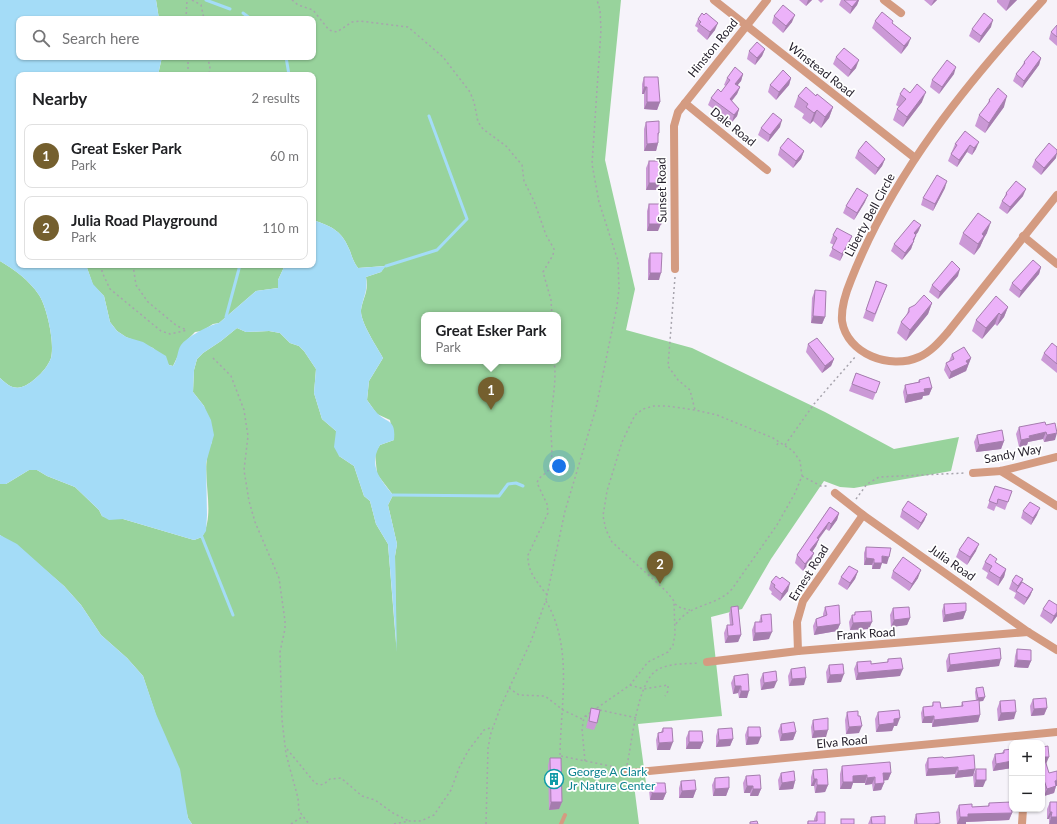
<!DOCTYPE html>
<html lang="en">
<head>
<meta charset="utf-8">
<style>
	body { margin:0; font-family:Lato,sans-serif; background:#f6f6f6; color:#202124 }
	.controls { position:absolute; right:12px; bottom:12px; display:grid; overflow:hidden; border-radius:8px; box-shadow:0 1px 3px #0004 }
	.controls button { width:36px; height:36px; display:grid; place-items:center; padding:0; border:0; border-bottom:1px solid #e0e0e0; background:#fff; color:#202124; font:20px sans-serif }
	.you { position:absolute; left:559px; top:466px; width:14px; height:14px; margin:-10px; border:3px solid #fff; border-radius:50%; background:#1a73e8; box-shadow:0 0 0 6px #1a73e833 }
	.badge { display:grid; place-items:center; width:26px; height:26px; border-radius:50%; background:#745f2e; color:#fff; font-size:13px; font-weight:700 }
	.pin { position:absolute; translate:-50% -33px; filter:drop-shadow(0 1px 2px #0008) }
	.pin::after { content:''; position:absolute; top:21px; width:14px; height:12px; background:inherit; clip-path:polygon(0 0,100% 0,50% 100%) }
	.popup { position:absolute; left:421px; top:312px; width:140px; height:52px; box-sizing:border-box; display:grid; place-content:center; border-radius:8px; background:#fff; filter:drop-shadow(0 1px 3px #0005); font-size:13px; white-space:nowrap; color:#757577 }
	.popup b { font-size:15px; color:#202124 }
	.popup::after { content:''; position:absolute; left:50%; top:100%; margin-left:-8px; border:8px solid transparent; border-top-color:#fff }
	.list { margin:0; padding:0; list-style:none }
	h2 { display:flex; justify-content:space-between; align-items:center; height:52px; margin:0; padding:0 16px; font-size:17px }
	h2 small { font-size:13px; font-weight:400; color:#757577 }
	.list li { display:grid; grid-template-columns:26px 1fr auto; gap:12px; align-items:center; box-sizing:border-box; height:64px; margin:0 8px 8px; padding:0 8px; border:1px solid #e0e0e0; border-radius:8px }
	.list b { display:block; font-size:15px; white-space:nowrap }
	.list p { margin:0; font-size:13px; white-space:nowrap; color:#757577 }
	.list em { font-size:13px; font-style:normal; color:#757577 }
	.icon { flex:none; width:22px; height:22px; fill:none; stroke:currentColor; stroke-width:2; stroke-linecap:round; stroke-linejoin:round }
	.map { position:relative; flex:none; width:1057px; height:824px; overflow:hidden }
	.search { position:absolute; background:#fff; box-shadow:0 1px 3px #0004; left:16px; top:16px; width:300px; height:44px; display:flex; align-items:center; gap:10px; box-sizing:border-box; padding:0 14px; border-radius:8px; color:#757577; font-size:15px }
	.panel { position:absolute; background:#fff; box-shadow:0 1px 3px #0004; left:16px; top:72px; width:300px; height:196px; border-radius:8px }
	.map>svg:first-child { display:block }
	.green { fill:#98d39c; fill-rule:evenodd }
	.water { fill:#a4dcf7 }
	.lines { fill:none; stroke-linecap:round; stroke-linejoin:round }
	.stream { stroke:#a4dcf7; stroke-width:3 }
	.path { stroke:#a7a4ad; stroke-width:1.5; stroke-dasharray:2 3; stroke-linecap:butt }
	.lane { stroke:#d49b81; stroke-width:4 }
	.street { stroke:#d49b81; stroke-width:8 }
	.wall { fill:#cb99d6 }
	.shaded-wall { fill:#a57dae }
	.building { fill:#ecb2f9; stroke:#a57dae }
	.labels { text-anchor:middle; stroke-width:3.5; stroke-linejoin:round; paint-order:stroke }
	.street-label { font-size:12px; fill:#221d29; stroke:#fff }
	.culture-label { font-size:12px; fill:#0d838f; stroke:#fff; text-anchor:start }
</style>
</head>
<body>
<div class="map">
<svg width="1057" height="824" viewBox="0 0 1057 824">
	<rect width="100%" height="100%" fill="#f6f3fa"/>
	<g class="green">
		<path d="M156,0H621L605,160L635,289L626,330L692,348L825,412L894,449L959,437L951,471L854,488L840,487L824,481L771,559L742,609L711,617L722,716L638,724L646,783L634,785L639,824H192L188,818L183,797L143,676L127,658L101,635L81,605L64,586L29,556L0,535V484H6L29,470H37L47,476L75,487L99,510L102,516L109,519H123L194,540L202,537C218,509 197,471 212,442L204,406L193,392L194,370L197,359L203,353L221,341L237,328L246,332L269,331L280,333L290,343L299,346L304,351L316,369L314,393L322,419L336,431L339,456L354,466L364,496L370,501L376,524L388,544L396,643L395,556L397,544L388,505L393,495L377,474L375,453L380,445L394,440L390,420L377,414L367,400L369,381L383,358C377,347 360,322 361,310C363,297 369,292 366,277L381,272L385,266L358,268C354,263 352,257 350,251C342,231 333,227 313,220V75H158L162,57H313V19H159ZM424,315H558V361H424Z"/>
		<path d="M0,261C15,270 29,280 39,295C47,307 55,344 51,358C48,366 42,373 36,378C22,390 14,392 0,378Z"/>
		<path d="M86,265H285L278,280V288L256,291L219,323L213,324L202,331L195,332L184,343L173,366L169,365L153,348L126,337L117,331L110,322L104,296L93,285Z"/>
	</g>
	<g class="water">
		<path d="M0,0H156L159,19H19V57H162L158,75H19V265H86L93,284L104,296L110,322L117,331L126,337L143,342L166,356L169,365L173,366C178,359 177,351 181,345C187,337 209,325 219,323L256,291L278,288V280L285,265H313V220C333,227 342,231 350,251C352,257 354,263 358,268L386,266L381,272L366,277C368,292 363,297 361,310C360,322 377,347 383,358L369,381L367,400C370,404 373,409 377,413C388,424 396,419 394,440L380,445C368,466 380,479 393,495L388,505L397,544L395,556L397,652L388,544L376,524L370,501L364,496L354,466L339,456L334,447L336,431L322,419L314,393L316,369L304,351L299,346L290,343L280,333L269,331L246,332L237,328L221,341L203,353L197,359L194,370L193,392L204,406L211,420L214,435L206,463L207,515L206,531L202,537L194,540L123,519L109,520L102,516L99,510L75,487L47,476L37,470H29L6,484H0V378C14,392 22,390 36,378C42,373 48,366 51,358C55,344 47,307 39,295C29,280 15,270 0,261Z"/>
		<path d="M0,535L17,544L64,586L81,605L101,635L127,658L143,676L156,714L180,769L188,818L192,824H0Z"/>
	</g>
	<g class="lines">
		<g class="stream">
			<path d="M206,0L230,9"/>
			<path d="M243,13L251,19"/>
			<path d="M286,57L289,75"/>
			<path d="M386,266L437,250L467,219L429,116"/>
			<path d="M226,317L240,265"/>
			<path d="M393,495L499,496L508,484L516,483L523,486"/>
			<path d="M202,537L233,615"/>
		</g>
		<g class="path">
			<path d="M192,0L201,5L204,19"/>
			<path d="M292,0L298,5L313,10L329,30L337,32L352,22L360,21L408,27L443,57L470,92L474,102L478,122L483,129L506,146L522,165L524,181L534,201L546,235L554,249L553,255L543,272L551,300L552,315"/>
			<path d="M186,19L187,0"/>
			<path d="M188,57V75"/>
			<path d="M207,57L210,66L209,75"/>
			<path d="M102,265V272L110,289L161,331L170,334L188,330"/>
			<path d="M133,265L136,285L148,302L177,326L187,330"/>
			<path d="M675,277L668,366L678,380L690,390L695,410"/>
			<path d="M213,358L231,376L244,410L248,436L244,470L249,501L255,522L279,578L285,621V629L280,652L282,720L286,754L298,798L299,811L309,824"/>
			<path d="M777,445L779,441"/>
			<path d="M785,445L814,404L856,356"/>
			<path d="M802,476L821,486H828"/>
			<path d="M856,499L867,484L879,477L965,473"/>
			<path d="M547,595C537,582 527,571 528,555L548,513L547,504L537,483C539,475 548,474 550,467C554,453 550,435 551,420C552,400 557,381 554,361"/>
			<path d="M546,601C574,649 560,706 560,758"/>
			<path d="M675,604L681,608L690,610"/>
			<path d="M630,685L644,689L668,685V691L665,696"/>
			<path d="M509,688L519,695L545,696L563,710L582,719"/>
			<path d="M595,709L637,718"/>
			<path d="M585,716L588,717"/>
			<path d="M287,749L315,783L320,785L324,784L330,779L341,778L362,796L375,800L393,813L409,821"/>
			<path d="M561,756L615,767L614,770"/>
			<path d="M585,761L582,729L584,717L630,685L648,662L668,652L673,645L675,634L674,601L666,591L612,542L606,530L603,516L607,491L622,442L635,415L643,409L654,406H667L695,410L717,415L773,438L793,451L800,461L802,476L795,493L777,525L732,589C716,607 690,603 676,624"/>
			<path d="M627,765C632,743 637,682 657,670C669,663 686,664 699,663"/>
			<path d="M291,824L302,817"/>
			<path d="M394,824L409,821H421L434,815L451,790L459,768L468,751L484,730L493,727"/>
			<path d="M486,824L488,748L491,733L501,706L531,641L546,600L565,511L596,408L617,306L619,289L618,261L599,202L592,164L601,30L600,10L597,0"/>
		</g>
		<path class="lane" d="M561,824L565,815"/>
		<g class="street">
			<path d="M714,0L915,158"/>
			<path d="M884,0L901,13"/>
			<path d="M1043,0C967,83 893,173 851,280C846,292 841,307 842,321C847,354 890,370 919,357C931,352 940,341 948,332L1057,195"/>
			<path d="M685,103L767,170"/>
			<path d="M1023,236L1057,264"/>
			<path d="M675,269L674,126L678,112L767,0"/>
			<path d="M1001,471L1057,506"/>
			<path d="M973,473L1001,471L1057,457"/>
			<path d="M835,493L863,515L1028,632L1057,650"/>
			<path d="M798,651L797,622L803,601L863,515"/>
			<path d="M707,662L798,651L1028,632"/>
			<path d="M628,773L1057,732"/>
			<path d="M1022,824L1023,809"/>
		</g>
	</g>
	<g class="wall">
		<path d="M799,0H812L806,6Z"/>
		<path d="M818,0H824L821,3Z"/>
		<path d="M841,0H859L857,5L850,14L839,5Z"/>
		<path d="M924,0H937L931,6Z"/>
		<path d="M997,0H1017L1006,11L997,2Z"/>
		<path d="M704,15L715,30L707,40L697,31L698,28L695,26L698,19Z"/>
		<path d="M774,16L792,22L783,33L772,23Z"/>
		<path d="M875,21L892,23L908,45L901,54L872,28Z"/>
		<path d="M1057,25V46L1049,39L1051,32Z"/>
		<path d="M991,27L979,43L969,36L972,29Z"/>
		<path d="M765,49L762,56L755,65L747,59L749,51Z"/>
		<path d="M836,57L856,68L848,77L833,64Z"/>
		<path d="M1041,58L1039,65L1022,88L1013,81L1016,74L1022,66L1024,62Z"/>
		<path d="M743,74L741,81L737,85L740,87L737,94L732,101L739,109L737,116L732,122L708,105L711,98L721,92L726,86L724,85L727,78Z"/>
		<path d="M954,74L939,94L930,87L932,80Z"/>
		<path d="M644,77L660,102L657,110L644,109V94H642V84Z"/>
		<path d="M791,78L789,85L776,100L768,92L770,85Z"/>
		<path d="M910,93L922,102L903,127L893,120L897,109L899,107L896,105L900,94Z"/>
		<path d="M798,96H816L833,107L829,118L821,128L813,121L810,124L802,118L804,114L794,107Z"/>
		<path d="M989,100L1004,107L985,133L975,126L979,115L987,105Z"/>
		<path d="M646,122L659,133L658,137V143L656,151H644V129Z"/>
		<path d="M780,127L768,142L758,135L761,128Z"/>
		<path d="M965,131L976,149L972,155L967,152L957,167L948,161L955,144Z"/>
		<path d="M780,148L804,151L801,159L793,168L778,155Z"/>
		<path d="M858,151L885,159L882,166L875,175L855,158Z"/>
		<path d="M1056,158L1041,175L1032,167L1035,160Z"/>
		<path d="M649,161L660,183L658,190H646V168Z"/>
		<path d="M945,188L933,211L921,205L923,198Z"/>
		<path d="M1006,193L1023,196L1007,214L999,208L1002,201L1004,198Z"/>
		<path d="M865,202L854,220L843,213L846,206Z"/>
		<path d="M649,204L658,231H647V211Z"/>
		<path d="M921,225L918,232L916,235L911,249L902,260L891,251L894,244Z"/>
		<path d="M963,233H987L984,238L980,247L974,255L959,244Z"/>
		<path d="M833,235L852,236L849,243L840,261L829,256L834,245L830,243Z"/>
		<path d="M650,253L659,280H648V260Z"/>
		<path d="M1041,267L1039,274L1019,298L1009,290L1012,283Z"/>
		<path d="M958,276L938,299L929,292L932,285Z"/>
		<path d="M876,281L887,285L873,322L863,318Z"/>
		<path d="M815,290L825,317L822,324L811,323L812,298Z"/>
		<path d="M932,303L928,314L906,341L897,333L901,322L906,316L909,308Z"/>
		<path d="M1008,307L1004,317L997,326L995,324L982,339L972,331L976,320Z"/>
		<path d="M808,344L834,359L831,366L822,373L806,352Z"/>
		<path d="M1057,347V373L1041,360L1044,353Z"/>
		<path d="M952,354L971,358L966,371L949,379L944,370L946,363L949,361Z"/>
		<path d="M856,373L880,382L873,400L849,391Z"/>
		<path d="M919,380L932,388L929,395L923,396L922,399L905,403L903,392L905,385L918,382Z"/>
		<path d="M1046,425L1055,440L1044,442L1043,439L1028,442L1027,445L1019,447L1016,434L1019,427Z"/>
		<path d="M977,435L1004,441L1001,449L976,452L974,442Z"/>
		<path d="M995,486L1012,491L1005,510L996,506L994,511L987,508Z"/>
		<path d="M830,507L839,513L837,520L829,531L826,529L819,539L816,546L812,552L814,553L811,560L803,571L795,563L797,555Z"/>
		<path d="M902,510L927,514L924,521L918,530L900,517Z"/>
		<path d="M1023,511L1037,515L1031,525L1021,518Z"/>
		<path d="M866,547L887,564L882,563L880,569H872V565H864V553Z"/>
		<path d="M959,550L976,551L967,565L956,557Z"/>
		<path d="M985,562L996,563L1006,569L1004,577L998,586L986,578L988,573L982,569Z"/>
		<path d="M858,571L855,579L847,590L838,584L841,577Z"/>
		<path d="M893,571L918,578L909,591L891,578Z"/>
		<path d="M1023,579L1021,584L1033,589L1030,596L1024,605L1014,598L1016,593L1009,589L1012,581Z"/>
		<path d="M771,582L788,591L780,601L771,594L772,592L769,589Z"/>
		<path d="M944,604L966,611L963,619L943,622L942,611Z"/>
		<path d="M731,607L741,635L738,642L725,643L724,633L727,625H730L729,614Z"/>
		<path d="M825,607L840,624L837,631L814,635L813,626L816,619L823,616V614Z"/>
		<path d="M893,608L910,618L907,625L891,627L890,615Z"/>
		<path d="M1043,609L1057,616L1051,624L1040,616Z"/>
		<path d="M855,612L869,629L850,630L849,622L852,615H854Z"/>
		<path d="M761,615L769,639L753,641L752,630L755,622H759Z"/>
		<path d="M1017,649L1031,661L1028,668L1014,667L1015,656Z"/>
		<path d="M949,654L999,666L947,672L946,661Z"/>
		<path d="M888,659L900,676L856,680L854,669L857,662L871,664L887,663Z"/>
		<path d="M829,665L841,682L827,683L826,672Z"/>
		<path d="M791,669L804,685L789,686L788,676Z"/>
		<path d="M763,673L774,688L761,690L760,680Z"/>
		<path d="M748,674L747,698H739L738,693L733,694L731,683L734,676Z"/>
		<path d="M976,688L985,697L983,701H979L980,715L978,722L932,727V723H922L921,713L923,707L932,706L933,702L941,708L961,706L962,702L976,701L975,692Z"/>
		<path d="M1033,699L1047,708L1044,715L1031,716L1030,706Z"/>
		<path d="M1000,701L1014,719L998,721L997,709Z"/>
		<path d="M591,708L597,723L594,730L586,728Z"/>
		<path d="M847,712L859,733L846,734L845,720Z"/>
		<path d="M878,712L897,726H894L892,731L876,732L875,719Z"/>
		<path d="M813,720L826,737L812,738L811,727Z"/>
		<path d="M781,724L796,732L793,740L780,741L778,731Z"/>
		<path d="M748,727L758,744L746,745L745,735Z"/>
		<path d="M663,728L670,750H657L656,740L658,733L661,732Z"/>
		<path d="M718,729L733,739L730,746L716,747V736Z"/>
		<path d="M689,731L703,742L700,749H686V738Z"/>
		<path d="M1042,747L1046,764L1049,773L1056,786L1054,793L1044,796L1042,789Z"/>
		<path d="M1012,749V768L993,771L992,762L995,754L1002,753L1004,750Z"/>
		<path d="M550,758L562,802L559,809L549,810L548,765Z"/>
		<path d="M928,758H944L975,769L973,776L955,778V774L926,776L925,765Z"/>
		<path d="M842,766L891,773L888,780H884V783L881,790L873,791L872,784L865,785V783H853L851,789H840V774Z"/>
		<path d="M976,769L983,787H974L973,776Z"/>
		<path d="M813,770L828,785L825,792L815,793L814,786H811V777Z"/>
		<path d="M781,773L795,781L793,789L779,790L778,780Z"/>
		<path d="M746,776L761,789L758,796H750V793H744L743,783Z"/>
		<path d="M715,778L729,788L726,796H713L712,785Z"/>
		<path d="M681,781L696,790L693,798H679V788Z"/>
		<path d="M652,783L666,793L663,800H650L649,790Z"/>
		<path d="M1050,802H1057L1049,824V819H1047V809Z"/>
		<path d="M989,803L1012,813L1009,820L966,822V824H957L956,812L959,805L972,807L988,806Z"/>
		<path d="M817,812L825,824H807L808,821H814V819Z"/>
		<path d="M916,814L940,824H914V821Z"/>
		<path d="M871,817L885,824H868Z"/>
	</g>
	<g class="shaded-wall">
		<path d="M808,0H812L806,6Z"/>
		<path d="M858,0H859L857,5L850,14L852,7Z"/>
		<path d="M934,0H937L931,6Z"/>
		<path d="M1010,0H1017L1006,11Z"/>
		<path d="M795,15L792,22L783,33L786,26Z"/>
		<path d="M993,20L991,27L979,43L981,36Z"/>
		<path d="M718,23L715,30L707,40L710,32Z"/>
		<path d="M911,38L908,45L901,54L904,46Z"/>
		<path d="M765,49L762,56L755,65L757,58Z"/>
		<path d="M1041,58L1039,65L1022,88L1024,81Z"/>
		<path d="M859,60L856,68L848,77L851,70Z"/>
		<path d="M956,67L954,74L939,94L942,87Z"/>
		<path d="M743,74L741,81L733,91L735,84Z"/>
		<path d="M791,78L789,85L776,100L779,92Z"/>
		<path d="M644,87H647L644,94H642Z"/>
		<path d="M740,87L737,94L727,106L730,99Z"/>
		<path d="M926,92L922,102L903,127L907,117Z"/>
		<path d="M1007,96L1004,107L985,133L989,123Z"/>
		<path d="M647,102H660L657,110L644,109Z"/>
		<path d="M833,107L829,118L821,128L825,117Z"/>
		<path d="M739,109L737,116L732,122L734,115Z"/>
		<path d="M817,110L813,121L810,124L814,113Z"/>
		<path d="M782,120L780,127L768,142L770,135Z"/>
		<path d="M979,142L976,149L972,155L974,148Z"/>
		<path d="M658,143L656,151H644L647,144Z"/>
		<path d="M970,145L967,152L957,167L959,160Z"/>
		<path d="M804,151L801,159L793,168L796,161Z"/>
		<path d="M1057,153L1056,158L1041,175L1044,168Z"/>
		<path d="M885,159L882,166L875,175L878,168Z"/>
		<path d="M947,181L945,188L933,211L935,204Z"/>
		<path d="M649,183H660L658,190H646Z"/>
		<path d="M1026,189L1023,196L1007,214L1010,207Z"/>
		<path d="M868,195L865,202L854,220L857,213Z"/>
		<path d="M991,222L987,233L984,238L980,247L974,255L982,234Z"/>
		<path d="M649,224H661L658,231H647Z"/>
		<path d="M921,225L918,232L911,241L914,233Z"/>
		<path d="M916,235L911,249L902,260L905,253Z"/>
		<path d="M852,236L849,243L840,261L842,254Z"/>
		<path d="M1041,267L1039,274L1019,298L1021,291Z"/>
		<path d="M960,269L958,276L938,299L940,292Z"/>
		<path d="M650,273H661L659,280H648Z"/>
		<path d="M932,303L928,314L906,341L910,330Z"/>
		<path d="M1008,307L1004,317L997,326L1001,315Z"/>
		<path d="M999,313L995,324L982,339L986,328Z"/>
		<path d="M813,316L825,317L822,324L811,323Z"/>
		<path d="M971,358L966,371L949,379L951,372Z"/>
		<path d="M834,359L831,366L822,373L825,366Z"/>
		<path d="M932,388L929,395L923,396L922,399L905,403L907,395L924,389Z"/>
		<path d="M1046,432L1043,439L1028,442L1027,445L1019,447L1021,440L1029,436Z"/>
		<path d="M1057,433L1055,440L1044,442L1047,435Z"/>
		<path d="M1004,441L1001,449L976,452L979,445Z"/>
		<path d="M1040,508L1037,515L1031,525L1033,518Z"/>
		<path d="M839,513L837,520L829,531L831,524Z"/>
		<path d="M927,514L924,521L918,530L921,523Z"/>
		<path d="M829,522L826,529L816,542L819,539L816,546L808,558L810,550L817,538Z"/>
		<path d="M979,544L976,551L967,565L970,557Z"/>
		<path d="M814,553L811,560L803,571L805,564Z"/>
		<path d="M882,556L889,557L887,564L882,563L880,569H872L874,563Z"/>
		<path d="M866,558L874,559L872,565H864Z"/>
		<path d="M1006,569L1004,577L998,586L1000,578Z"/>
		<path d="M921,570L918,578L909,591L912,584Z"/>
		<path d="M858,571L855,579L847,590L850,583Z"/>
		<path d="M1023,579L1020,587L1017,591L1018,586Z"/>
		<path d="M790,583L788,591L780,601L782,594Z"/>
		<path d="M1033,589L1030,596L1024,605L1027,598Z"/>
		<path d="M966,611L963,619L943,622L945,615Z"/>
		<path d="M1057,612V616L1051,624L1054,616Z"/>
		<path d="M910,618L907,625L891,627L894,620Z"/>
		<path d="M872,622L869,629L850,630L853,623Z"/>
		<path d="M840,624L837,631L814,635L817,627Z"/>
		<path d="M772,632L769,639L753,641L755,633Z"/>
		<path d="M741,635L738,642L725,643L728,636Z"/>
		<path d="M1001,659L999,666L947,672L950,665Z"/>
		<path d="M1017,660L1031,661L1028,668L1014,667Z"/>
		<path d="M903,669L900,676L856,680L858,673Z"/>
		<path d="M844,674L841,682L827,683L830,675Z"/>
		<path d="M806,678L804,685L789,686L792,679Z"/>
		<path d="M777,681L774,688L761,690L764,683Z"/>
		<path d="M735,686H741L738,693L733,694Z"/>
		<path d="M741,691H749L747,698H739Z"/>
		<path d="M985,697L983,701L976,702L978,698Z"/>
		<path d="M1047,708L1044,715L1031,716L1034,709Z"/>
		<path d="M1016,712L1014,719L998,721L1001,713Z"/>
		<path d="M980,715L978,722L932,727L934,720Z"/>
		<path d="M934,716L932,723H922L924,717Z"/>
		<path d="M900,718L897,726H894L892,731L876,732L879,725L894,719Z"/>
		<path d="M862,726L859,733L846,734L849,727Z"/>
		<path d="M828,730L826,737L812,738L814,731Z"/>
		<path d="M796,732L793,740L780,741L782,734Z"/>
		<path d="M748,737H761L758,744L746,745Z"/>
		<path d="M733,739L730,746L716,747L719,740Z"/>
		<path d="M673,742L670,750H657L659,743Z"/>
		<path d="M689,742H703L700,749H686Z"/>
		<path d="M1044,757H1049L1046,764Z"/>
		<path d="M1012,761V768L993,771L996,764Z"/>
		<path d="M958,767L955,774L926,776L928,769Z"/>
		<path d="M975,769L973,776L955,778L958,771Z"/>
		<path d="M883,773H891L888,780L881,781Z"/>
		<path d="M867,775L865,783H853L851,789H840L843,782L853,776Z"/>
		<path d="M875,777L872,784L865,785L867,778Z"/>
		<path d="M814,779H817L814,786H811Z"/>
		<path d="M976,780H986L983,787H974Z"/>
		<path d="M1057,780V786H1056L1054,793L1044,796L1047,789L1055,781Z"/>
		<path d="M795,781L793,789L779,790L782,783Z"/>
		<path d="M884,783L881,790L873,791L875,784Z"/>
		<path d="M817,785H828L825,792L815,793Z"/>
		<path d="M747,786H753L750,793H744Z"/>
		<path d="M729,788L726,796H713L715,789Z"/>
		<path d="M753,789H761L758,796H750Z"/>
		<path d="M696,790L693,798H679L682,791Z"/>
		<path d="M652,793H666L663,800H650Z"/>
		<path d="M551,802H562L559,809L549,810Z"/>
		<path d="M1050,812H1052L1049,819H1047Z"/>
		<path d="M1012,813L1009,820L966,822V824H957L960,817L968,814Z"/>
		<path d="M1051,817H1057V824H1049Z"/>
	</g>
	<g class="building">
		<path d="M844,0H858L852,7Z"/>
		<path d="M783,5L795,15L786,26L774,16Z"/>
		<path d="M882,12L893,21L892,23L911,38L904,46L875,21Z"/>
		<path d="M702,13L704,15L706,13L718,23L710,32L699,24L701,22L698,19Z"/>
		<path d="M984,13L993,20L981,36L972,29Z"/>
		<path d="M1057,25V37L1051,32Z"/>
		<path d="M757,42L765,49L757,58L749,51Z"/>
		<path d="M844,48L859,60L851,70L836,57Z"/>
		<path d="M1033,51L1041,58L1024,81L1016,74L1025,63L1024,62Z"/>
		<path d="M947,60L956,67L942,87L932,80Z"/>
		<path d="M735,67L743,74L735,84L740,87L730,99L739,109L734,115L711,98L718,89L721,92L730,80L727,78Z"/>
		<path d="M783,70L791,78L779,92L770,85Z"/>
		<path d="M644,77H658L660,102H647V87H644Z"/>
		<path d="M917,84L926,92L907,117L897,109L906,99L900,94L904,88L910,93Z"/>
		<path d="M806,87L816,96L817,94L833,107L825,117L817,110L814,113L806,107L808,104L798,96Z"/>
		<path d="M998,88L1007,96L989,123L979,115L990,101L989,100Z"/>
		<path d="M773,113L782,120L770,135L761,128Z"/>
		<path d="M659,121V133H658V143L647,144L646,122Z"/>
		<path d="M965,131L979,142L974,148L970,145L959,160L951,154L957,145L955,144Z"/>
		<path d="M788,138L804,151L796,161L780,148Z"/>
		<path d="M866,141L885,159L878,168L858,151Z"/>
		<path d="M1049,143L1057,150V153L1044,168L1035,160Z"/>
		<rect x="649" y="161" width="11" height="22"/>
		<path d="M937,175L947,181L935,204L923,198Z"/>
		<path d="M1016,181L1026,189L1010,207L1002,201L1007,194L1006,193Z"/>
		<path d="M857,188L868,195L857,213L846,206Z"/>
		<rect x="649" y="204" width="12" height="20"/>
		<path d="M978,213L991,222L982,234L984,236L978,244L963,233Z"/>
		<path d="M914,220L921,225L914,233L916,235L913,240L914,241L905,253L894,244Z"/>
		<path d="M837,228L852,236L842,254L832,248L837,238L833,235Z"/>
		<path d="M650,253H662L661,273H650Z"/>
		<path d="M1033,260L1041,267L1021,291L1012,283Z"/>
		<path d="M952,261L960,269L940,292L932,285Z"/>
		<path d="M876,281L887,285L875,314L866,310Z"/>
		<path d="M815,290L826,291L825,317L813,316Z"/>
		<path d="M924,295L932,303L910,330L901,322L909,312V308L915,305Z"/>
		<path d="M996,296L1008,307L1001,315L999,313L986,328L976,320Z"/>
		<path d="M817,338L834,359L825,366L808,344Z"/>
		<path d="M1052,343L1057,347V364L1044,353Z"/>
		<path d="M964,347L971,358L966,361L968,364L951,372L946,363L954,359L952,354Z"/>
		<path d="M856,373L880,382L876,393L852,384Z"/>
		<path d="M929,377L932,388L924,389L925,392L907,395L905,385L920,382L919,380Z"/>
		<path d="M1045,422L1046,425L1055,423L1057,433L1047,435L1046,432L1029,436L1030,438L1021,440L1019,427Z"/>
		<path d="M1002,430L1004,441L979,445L977,435Z"/>
		<path d="M995,486L1012,491L1008,502L998,499L997,504L989,501Z"/>
		<path d="M908,501L927,514L921,523L902,510Z"/>
		<path d="M1030,502L1040,508L1033,518L1023,511Z"/>
		<path d="M830,507L839,513L831,524L829,522L817,538L819,539L810,550L814,553L805,564L797,555Z"/>
		<path d="M968,537L979,544L970,557L959,550Z"/>
		<path d="M866,547L891,548L889,557L882,556V563H874V559L866,558Z"/>
		<path d="M990,554L997,559L995,562L1006,569L1000,578L989,571L992,566L985,562Z"/>
		<path d="M903,557L921,570L912,584L893,571Z"/>
		<path d="M849,566L858,571L850,583L841,577Z"/>
		<path d="M1016,575L1023,579L1018,586L1012,581Z"/>
		<path d="M776,576L780,579L782,577L790,583L782,594L774,587L775,585L771,582Z"/>
		<path d="M1022,582L1033,589L1027,598L1016,591Z"/>
		<path d="M1049,600L1057,605V612L1054,616L1043,609Z"/>
		<path d="M966,603V611L945,615L944,604Z"/>
		<path d="M839,605L840,624L817,627L816,619L827,615L825,607Z"/>
		<path d="M738,606L741,635L728,636L727,625H733L731,607Z"/>
		<path d="M909,607L910,618L894,620L893,608Z"/>
		<path d="M871,611L872,622L853,623L852,615H855V612Z"/>
		<path d="M771,614L772,632L755,633V622H762L761,615Z"/>
		<path d="M1000,648L1001,659L950,665L949,654Z"/>
		<path d="M1017,649L1031,650V661L1017,660Z"/>
		<path d="M901,658L903,669L858,673L857,662L871,661V664L888,662V659Z"/>
		<path d="M843,664L844,674L830,675L829,665Z"/>
		<path d="M805,667L806,678L792,679L791,669Z"/>
		<path d="M776,671L777,681L764,683L763,673Z"/>
		<path d="M748,674L749,691H741V686H735L734,676Z"/>
		<path d="M983,687L985,697L978,698L976,688Z"/>
		<path d="M1046,698L1047,708L1034,709L1033,699Z"/>
		<path d="M979,700L980,715L934,720V716L924,717L923,707L933,706V702H940L941,708L963,706L962,702Z"/>
		<path d="M1015,700L1016,712L1001,713L1000,701Z"/>
		<path d="M591,708L600,710L597,723L589,721Z"/>
		<path d="M899,710L900,718L894,719V723L879,725L878,712Z"/>
		<path d="M858,711V716H860L862,726L849,727L847,712Z"/>
		<path d="M828,718V730L814,731L813,720Z"/>
		<path d="M794,722L796,732L782,734L781,724Z"/>
		<path d="M748,727H760L761,737H748Z"/>
		<path d="M663,728H672L673,742L659,743L658,733L663,732Z"/>
		<path d="M732,728L733,739L719,740L718,729Z"/>
		<path d="M689,731H702L703,742H689Z"/>
		<path d="M1048,746L1049,757H1044L1049,773L1057,771V780L1055,781L1056,786L1047,789L1042,774V747Z"/>
		<path d="M1012,749V761L996,764L995,754L1004,753V750Z"/>
		<path d="M974,755L975,769L958,771V767L928,769V758L943,757L944,758Z"/>
		<path d="M550,758H561L562,802H551Z"/>
		<path d="M890,762L891,773H883L884,783L875,784V777L867,778V775L853,776V782H843L842,766Z"/>
		<path d="M827,769L828,785H817V779H814L813,770Z"/>
		<rect x="976" y="769" width="10" height="11"/>
		<path d="M794,771L795,781L782,783L781,773Z"/>
		<path d="M760,775L761,789H753V786H747L746,776Z"/>
		<path d="M729,777V788L715,789V778Z"/>
		<path d="M695,780L696,790L682,791L681,781Z"/>
		<path d="M652,783H665L666,793H652Z"/>
		<path d="M1011,802L1012,813L968,814V817H960L959,805L972,804V807L989,806V803Z"/>
		<path d="M1050,802H1057V817H1051L1052,812H1050Z"/>
		<path d="M817,812H825V824H808V821H817Z"/>
		<path d="M939,812L940,823L934,824H917L916,814Z"/>
		<path d="M885,816V824H872L871,817Z"/>
		<rect x="841" y="819" width="13" height="5"/>
		<path d="M757,821L758,824H750V822Z"/>
	</g>
	<defs>
		<g id="building-ring" transform="scale(1)"><circle r="9.5" fill="#fff" stroke="#0f9aa8" stroke-width="1.5"/><path d="M-4-6H4V6H1V3H-1V6H-4ZM-2.5-4.3h1.7v1.8h-1.7ZM.8-4.3h1.7v1.8H.8ZM-2.5-1h1.7V.8h-1.7ZM.8-1h1.7V.8H.8Z" fill="#0f9aa8"/></g>
	</defs>
	<g fill-rule="evenodd">
		<use href="#building-ring" x="554" y="779"/>
	</g>
	<g class="labels">
		<g class="street-label">
			<text transform="translate(713 48) rotate(-51)" y="4">Hinston Road</text>
			<text transform="translate(821 70) rotate(38)" y="4">Winstead Road</text>
			<text transform="translate(733 127) rotate(39)" y="4">Dale Road</text>
			<text transform="translate(662 190) rotate(-91)" y="4">Sunset Road</text>
			<text transform="translate(870 215) rotate(-62)" y="4">Liberty Bell Circle</text>
			<text transform="translate(1013 454) rotate(-11)" y="4">Sandy Way</text>
			<text transform="translate(952 563) rotate(35)" y="4">Julia Road</text>
			<text transform="translate(809 573) rotate(-58)" y="4">Ernest Road</text>
			<text transform="translate(866 634) rotate(-4)" y="4">Frank Road</text>
			<text transform="translate(842 742) rotate(-5)" y="4">Elva Road</text>
		</g>
		<g class="culture-label">
			<text x="568" y="776">George A Clark<tspan x="568" dy="14">Jr Nature Center</tspan></text>
		</g>
	</g>
</svg>
<div class="controls">
<button>+</button>
<button>−</button>
</div>
<div class="you"></div>
<div class="pin badge" style="left:491px;top:410px">1</div>
<div class="popup"><b>Great Esker Park</b>Park</div>
<div class="pin badge" style="left:660px;top:584px">2</div>
<div class="search"><svg class="icon" aria-label="search" viewBox="0 0 24 24"><circle cx="10" cy="10" r="6"/><path d="M15 15l6 6"/></svg>Search here</div>
<section class="panel">
<h2>Nearby<small>2 results</small></h2>
<ul class="list">
<li><span class="badge">1</span><div><b>Great Esker Park</b><p>Park</p></div><em>60 m</em></li>
<li><span class="badge">2</span><div><b>Julia Road Playground</b><p>Park</p></div><em>110 m</em></li>
</ul>
</section>
</div>
</body>
</html>
